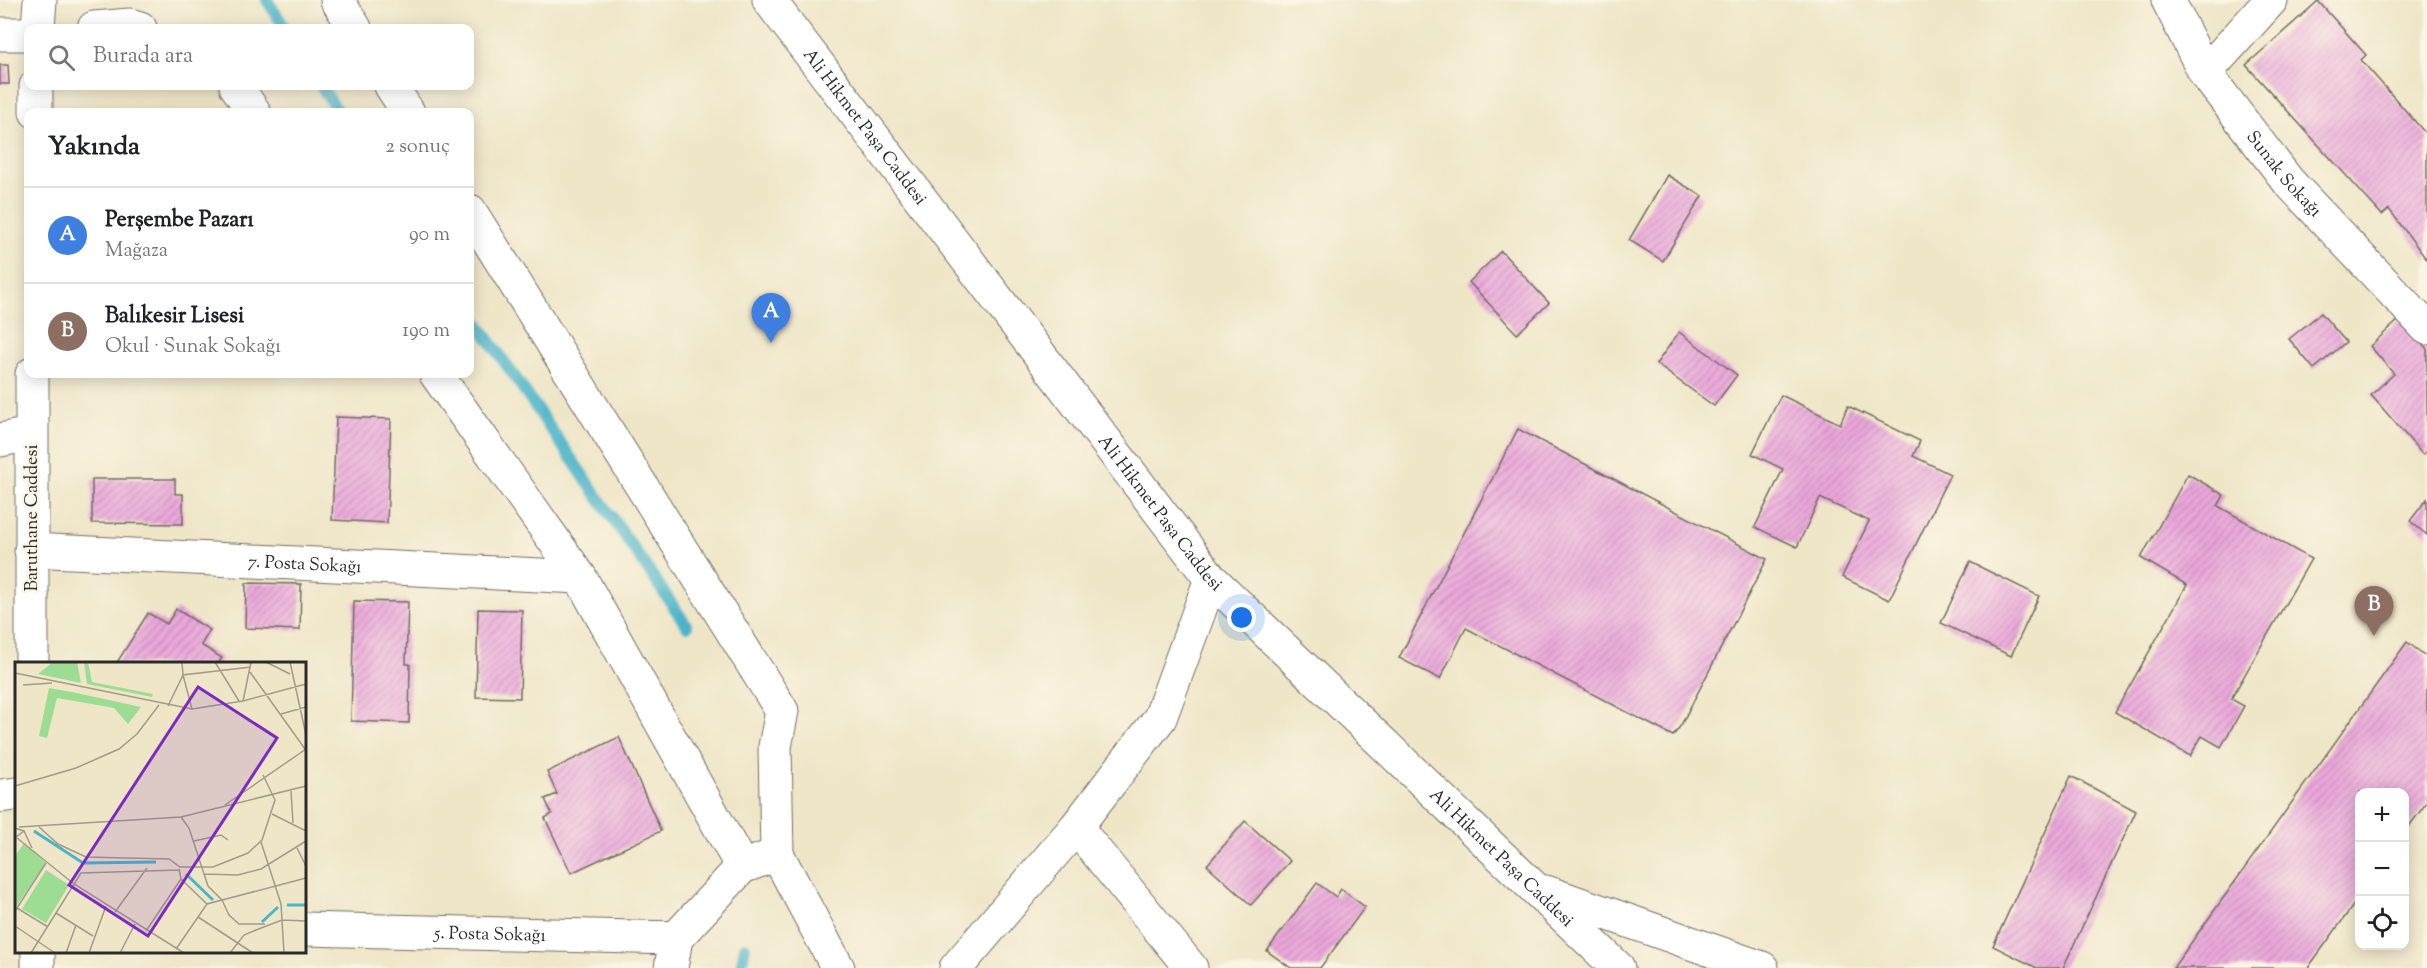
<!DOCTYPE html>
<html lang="tr">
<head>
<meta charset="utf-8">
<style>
	body { margin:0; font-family:"Sorts Mill Goudy",serif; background:#f2f2f2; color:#202124 }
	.controls { position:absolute; right:18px; bottom:18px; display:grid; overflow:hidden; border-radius:12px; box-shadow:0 3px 15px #0003 }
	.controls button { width:54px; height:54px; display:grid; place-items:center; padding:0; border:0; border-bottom:2px solid #e0e0e0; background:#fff; color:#202124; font:30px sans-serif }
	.you { position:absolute; left:1242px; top:618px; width:21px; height:21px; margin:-15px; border:4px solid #fff; border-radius:50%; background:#1a73e8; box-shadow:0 0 0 9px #1a73e833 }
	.badge { display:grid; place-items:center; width:39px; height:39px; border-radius:50%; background:#ea580c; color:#fff; font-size:20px; font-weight:700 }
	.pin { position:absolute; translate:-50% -50px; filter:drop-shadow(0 2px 3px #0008) }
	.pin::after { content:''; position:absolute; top:32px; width:21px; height:18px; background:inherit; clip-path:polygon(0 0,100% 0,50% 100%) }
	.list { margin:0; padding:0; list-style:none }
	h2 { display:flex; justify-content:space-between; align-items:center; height:78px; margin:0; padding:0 24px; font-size:26px }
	h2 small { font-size:20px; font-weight:400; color:#757577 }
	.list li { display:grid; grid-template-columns:39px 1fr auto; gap:18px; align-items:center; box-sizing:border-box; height:96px; padding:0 24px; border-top:2px solid #e0e0e0 }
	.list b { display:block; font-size:22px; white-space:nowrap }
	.list p { margin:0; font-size:20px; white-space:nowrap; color:#757577 }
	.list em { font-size:20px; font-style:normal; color:#757577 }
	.icon { flex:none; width:33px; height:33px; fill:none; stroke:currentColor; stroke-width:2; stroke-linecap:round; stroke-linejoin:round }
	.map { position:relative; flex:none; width:2427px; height:968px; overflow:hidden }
	.search { position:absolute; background:#fff; box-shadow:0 3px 15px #0003; left:24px; top:24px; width:450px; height:66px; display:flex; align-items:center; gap:15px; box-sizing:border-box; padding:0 21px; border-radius:12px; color:#757577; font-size:22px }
	.panel { position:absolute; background:#fff; box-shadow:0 3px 15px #0003; left:24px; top:108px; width:450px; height:270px; border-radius:12px }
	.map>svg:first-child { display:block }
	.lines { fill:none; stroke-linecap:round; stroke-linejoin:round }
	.stream { stroke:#4ab4c9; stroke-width:12 }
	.building { fill:url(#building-hatch) }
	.minor-casing { stroke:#706c62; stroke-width:35 }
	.minor { stroke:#fff; stroke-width:33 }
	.labels { text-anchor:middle; stroke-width:4.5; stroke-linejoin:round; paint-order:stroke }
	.street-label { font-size:18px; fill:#2b2b2b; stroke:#fcf5e5 }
	.inset-river { fill:none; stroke:#4ab4c9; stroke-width:3 }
	.inset-road { fill:none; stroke:#a19b89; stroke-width:1.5 }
	.view { fill:#7b2cbf; fill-opacity:0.15; stroke:#7b2cbf; stroke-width:3 }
	.inset-edge { fill:none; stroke:#2b2b2b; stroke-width:3 }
</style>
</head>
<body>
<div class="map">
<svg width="2427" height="968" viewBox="0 0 2427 968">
	<defs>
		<pattern id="building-hatch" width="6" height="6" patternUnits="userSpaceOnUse" patternTransform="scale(1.5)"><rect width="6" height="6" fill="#eba7db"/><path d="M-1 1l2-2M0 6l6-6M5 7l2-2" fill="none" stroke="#bf88b2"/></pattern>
	</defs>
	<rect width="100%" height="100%" fill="#fcf5e5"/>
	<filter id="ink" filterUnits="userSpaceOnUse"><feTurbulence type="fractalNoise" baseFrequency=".0167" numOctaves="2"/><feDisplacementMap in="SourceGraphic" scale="12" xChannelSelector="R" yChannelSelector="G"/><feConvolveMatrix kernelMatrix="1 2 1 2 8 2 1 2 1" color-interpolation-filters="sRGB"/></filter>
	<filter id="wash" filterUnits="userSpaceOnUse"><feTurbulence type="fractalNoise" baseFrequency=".008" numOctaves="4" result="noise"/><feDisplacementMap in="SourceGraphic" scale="24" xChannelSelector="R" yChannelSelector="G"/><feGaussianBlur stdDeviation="1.35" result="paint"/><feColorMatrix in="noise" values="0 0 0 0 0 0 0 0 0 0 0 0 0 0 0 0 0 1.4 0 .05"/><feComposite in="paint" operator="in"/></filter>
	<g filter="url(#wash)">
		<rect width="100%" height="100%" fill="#efe6c8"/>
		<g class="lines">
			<g class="stream">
				<path d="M267,0L285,28"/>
				<path d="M321,86L338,112"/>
				<path d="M470,312L687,626"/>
				<path d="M741,968L745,947"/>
			</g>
		</g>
		<g id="blocks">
			<g class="building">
				<path d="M2318,1L2366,55L2361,60L2427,135V260L2389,209L2382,215L2246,65Z"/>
				<path d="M0,65H8L9,84H0Z"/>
				<path d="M1667,175L1702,196L1663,261L1629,240Z"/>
				<path d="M1501,251L1549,303L1517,334L1469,282Z"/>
				<path d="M2321,313L2346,342L2314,369L2289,339Z"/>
				<path d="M2400,319L2427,349V451L2423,455L2371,395L2394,374L2370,346Z"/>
				<path d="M1679,332L1737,375L1714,406L1656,364Z"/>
				<path d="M1781,395L1840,424L1848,406L1920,441L1913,456L1950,474L1889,600L1842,577L1869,521L1820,498L1797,547L1755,527L1783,469L1752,454Z"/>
				<path d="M336,417L391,419L387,523L332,520Z"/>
				<path d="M1518,429L1767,559L1681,725L1673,736L1466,628L1440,679L1399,658Z"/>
				<path d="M2188,474L2224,495L2218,506L2311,559L2231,699L2244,706L2221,747L2202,736L2190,756L2115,712L2187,585L2141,558Z"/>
				<path d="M92,479H175V494H183V524L92,523Z"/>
				<path d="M2427,499V535L2410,521Z"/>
				<path d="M1970,562L2039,596L2011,656L1941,623Z"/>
				<path d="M246,583L301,584L300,630L245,628Z"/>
				<path d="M354,601L408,602L406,664H410L409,723L351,721Z"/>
				<path d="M176,609L210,630L201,645L222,658L218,664H116L148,613L167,624Z"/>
				<path d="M478,609L522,610L520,698L476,697Z"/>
				<path d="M2407,642L2427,657V802L2404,833V792H2360V896L2308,968H2173Z"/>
				<path d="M619,737L661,831L571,873L545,818L552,814L545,799L557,794L547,772Z"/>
				<path d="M2071,776L2136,811L2063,968H2037L1993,946Z"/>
				<path d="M1245,821L1290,861L1251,905L1207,865Z"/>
				<path d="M1317,883L1336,897L1341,889L1365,907L1320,968H1291L1267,951Z"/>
			</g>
		</g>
	</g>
	<g filter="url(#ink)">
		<use href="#blocks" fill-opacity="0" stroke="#706c62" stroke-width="1.5"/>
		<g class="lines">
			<g class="minor-casing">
				<g id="minor">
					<path d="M337,0L355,28"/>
					<path id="s1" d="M769,0L1211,579L1618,968"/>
					<path id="s2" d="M2168,0L2205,73L2288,181L2427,328"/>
					<path d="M38,28L40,0"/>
					<path d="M94,28L130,25L140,28"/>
					<path d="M0,34H28"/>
					<path d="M2205,73L2271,0"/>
					<path d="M236,86L254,112"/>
					<path d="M391,86L408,112"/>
					<path d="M36,112V86"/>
					<path d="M470,211L782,711L775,747L777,854L838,968"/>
					<path d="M32,374V664"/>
					<path d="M436,374L580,577L742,867"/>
					<path d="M0,440L31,434"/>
					<path id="s3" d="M31,550L580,577"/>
					<path d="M0,796L16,794"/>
					<path d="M1076,827L1191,968"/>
					<path d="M1546,892L1762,968"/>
					<path id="s4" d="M304,929L676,938"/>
					<path d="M38,968V952"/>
					<path d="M671,968L676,938L742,867L764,859"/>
					<path d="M956,968L1076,827L1160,718L1211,579"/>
				</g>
			</g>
			<use href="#minor" class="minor"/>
		</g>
	</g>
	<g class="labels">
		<g class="street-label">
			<text dy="6" stroke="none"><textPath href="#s1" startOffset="159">Ali Hikmet Paşa Caddesi</textPath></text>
			<text dy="6" stroke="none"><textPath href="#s2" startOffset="210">Sunak Sokağı</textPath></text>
			<text dy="6" stroke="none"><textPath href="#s1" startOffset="645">Ali Hikmet Paşa Caddesi</textPath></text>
			<text transform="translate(31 518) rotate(-90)" y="6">Baruthane Caddesi</text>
			<text dy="6" stroke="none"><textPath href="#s3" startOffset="274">7. Posta Sokağı</textPath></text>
			<text dy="6" stroke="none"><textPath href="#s1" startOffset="1131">Ali Hikmet Paşa Caddesi</textPath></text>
			<text dy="6" stroke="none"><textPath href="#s4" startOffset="186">5. Posta Sokağı</textPath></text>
		</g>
	</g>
	<g transform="translate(15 662)">
		<rect width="291" height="291" fill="#efe6c8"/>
		<path d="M38,0H62L66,21L23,12ZM69,0H73L77,20L138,32L137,35L72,22ZM34,26L57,30L126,45L113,62L99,46L42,36L32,76L24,74Z" fill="#9ddd93"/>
		<path d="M9,181L31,201L0,246V194ZM31,208L54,223L31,261L7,247Z" fill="#9ddd93"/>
		<path class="inset-river" d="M19,169L68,201L141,200M171,212L198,238M272,243H291M247,260L263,245"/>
		<path class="inset-road" d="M200,0L224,39M251,0L275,12M275,0L291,73M235,10L290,87M0,11L177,47L228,39L291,22M8,23L37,21M228,39L236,0M153,44L168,13L167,0M177,47L168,13L236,5M266,52L291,45M0,124L61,106L104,87L122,72L144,43M276,129L278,161M210,143L291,87M257,152L291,169M166,155L174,166L193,224L207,238M4,165L166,155L291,124M24,165L43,182L71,195L154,197L165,205H198L233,191L247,178L260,138L248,113M0,166L9,169L1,175M9,169L17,186M2,176L59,222L169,291M179,179L206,173L213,178M246,180L266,242L269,291M282,186L291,204M164,207L166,217L192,242M189,212L223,213L246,207L291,179M207,238L214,253L224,262H250M2,246L33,265M0,249L31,201M100,250L132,206M41,251L78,274M183,255L238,291M0,264L40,291M131,269L166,217M161,287L192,242L291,216M16,291L66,211L164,208M51,291L61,263M74,291L91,244M105,291L120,262M215,291L229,273L241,268L267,258L291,259"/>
		<path class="view" d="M183,25L262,76L133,274L54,223Z"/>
		<rect width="291" height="291" class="inset-edge"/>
	</g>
</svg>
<div class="controls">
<button>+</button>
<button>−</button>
<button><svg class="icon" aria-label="locate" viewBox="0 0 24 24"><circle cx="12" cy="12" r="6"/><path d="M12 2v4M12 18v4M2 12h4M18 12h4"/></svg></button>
</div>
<div class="you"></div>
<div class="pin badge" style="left:771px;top:343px;background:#3f7fe0">A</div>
<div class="pin badge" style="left:2374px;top:636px;background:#8d6e63">B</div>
<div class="search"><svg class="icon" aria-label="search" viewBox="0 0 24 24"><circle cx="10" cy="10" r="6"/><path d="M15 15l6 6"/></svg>Burada ara</div>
<section class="panel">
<h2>Yakında<small>2 sonuç</small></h2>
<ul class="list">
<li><span class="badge" style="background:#3f7fe0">A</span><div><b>Perşembe Pazarı</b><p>Mağaza</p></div><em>90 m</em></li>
<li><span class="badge" style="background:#8d6e63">B</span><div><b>Balıkesir Lisesi</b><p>Okul · Sunak Sokağı</p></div><em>190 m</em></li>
</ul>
</section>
</div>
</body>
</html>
